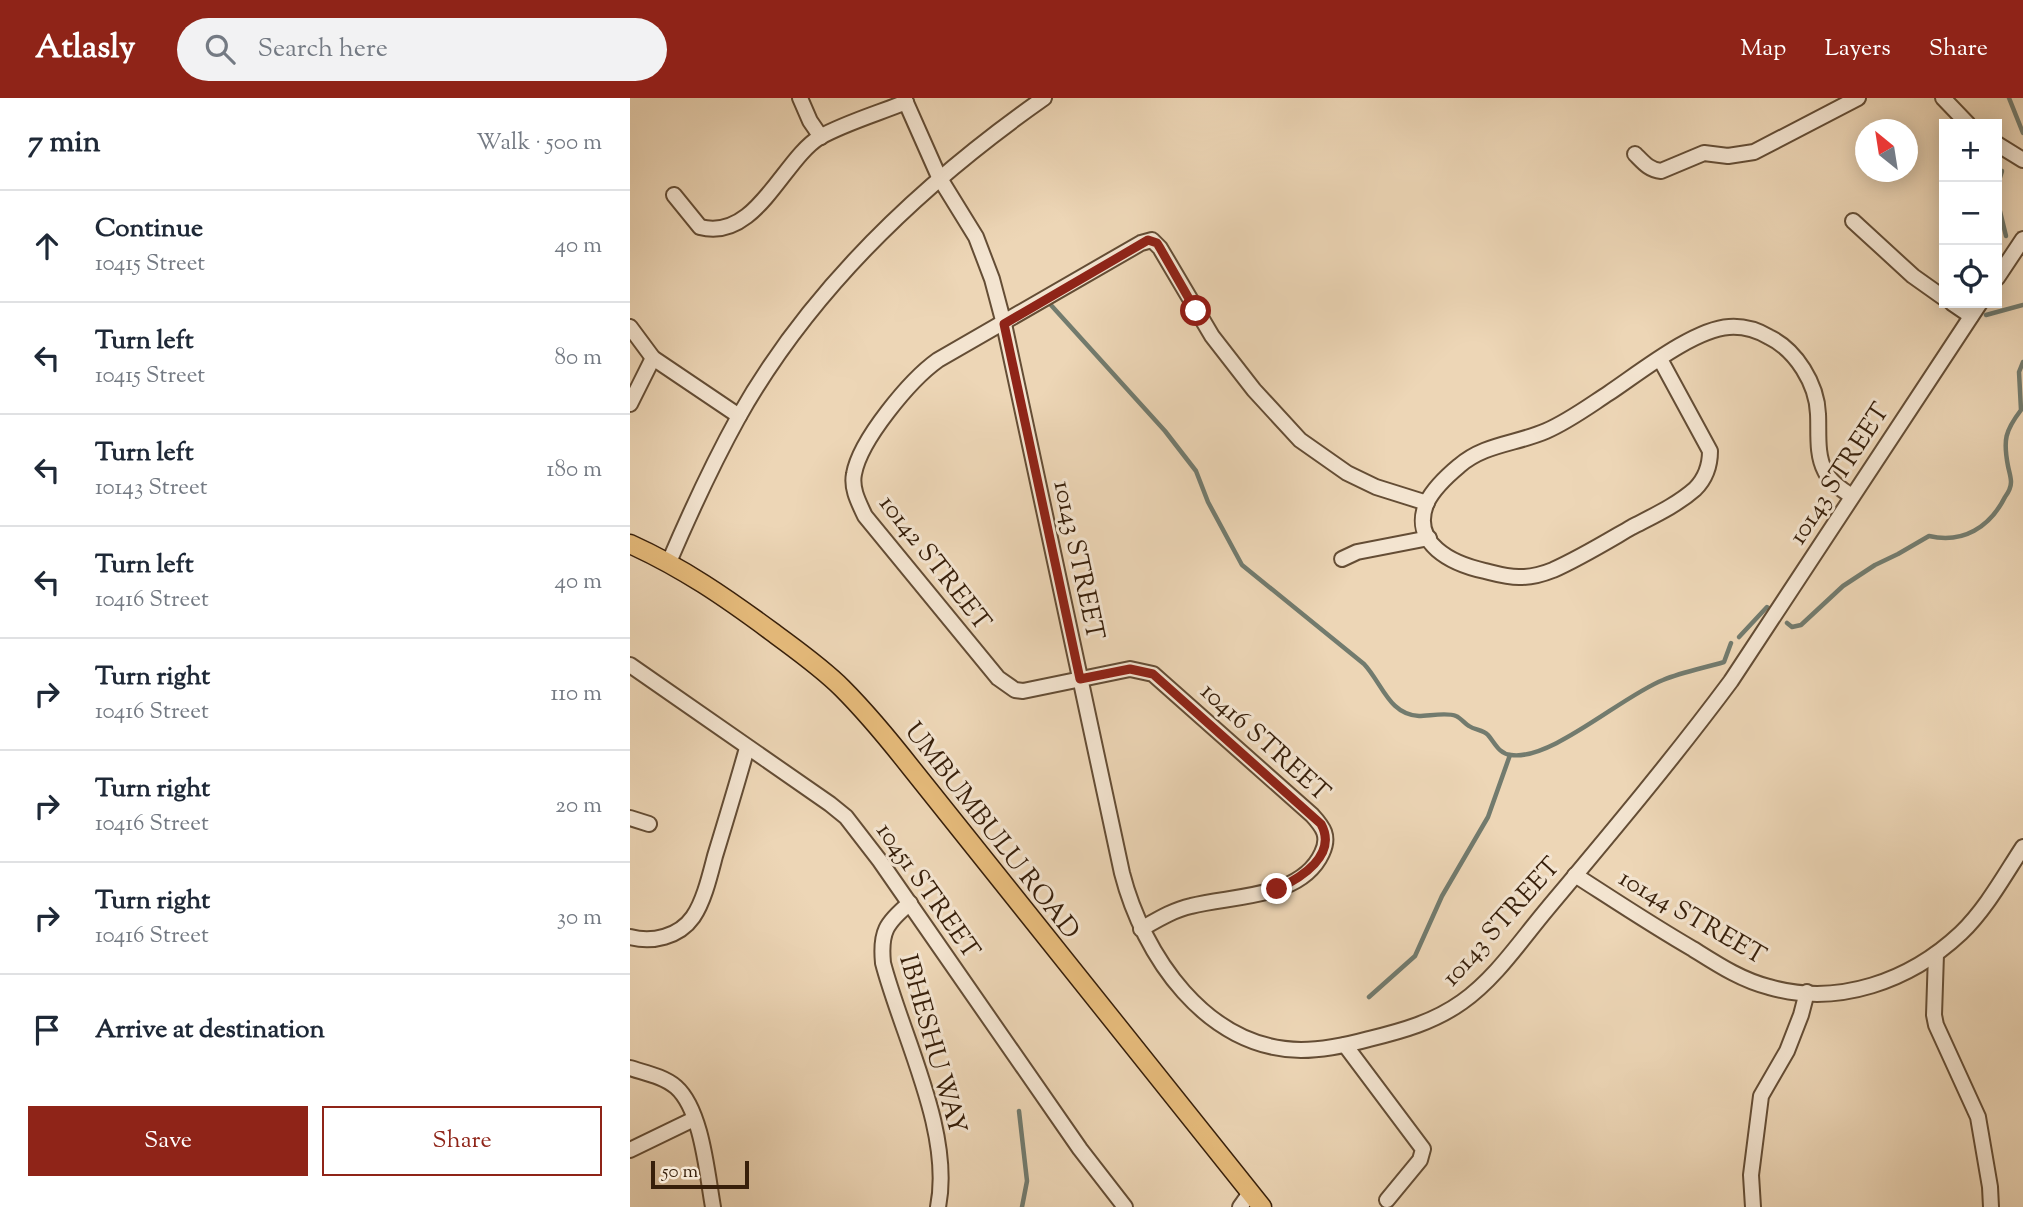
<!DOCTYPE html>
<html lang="en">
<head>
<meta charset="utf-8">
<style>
	body { margin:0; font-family:"Sorts Mill Goudy",serif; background:#f2f2f3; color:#1f2937 }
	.controls { position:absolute; right:21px; top:21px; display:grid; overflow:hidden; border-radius:0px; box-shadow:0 4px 18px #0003 }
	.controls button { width:63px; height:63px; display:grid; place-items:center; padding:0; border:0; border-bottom:2px solid #e0e1e3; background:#fff; color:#1f2937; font:35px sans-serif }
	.compass { position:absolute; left:1225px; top:21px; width:63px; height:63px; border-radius:50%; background:#fff; box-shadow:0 4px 18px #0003; rotate:330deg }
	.scale { position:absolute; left:21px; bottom:18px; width:98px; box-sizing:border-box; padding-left:7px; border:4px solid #371f0a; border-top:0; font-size:19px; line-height:24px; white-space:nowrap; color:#371f0a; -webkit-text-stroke:5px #f3e4d0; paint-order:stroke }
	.stop { position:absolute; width:21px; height:21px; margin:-16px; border:5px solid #8f2418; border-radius:50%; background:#fff }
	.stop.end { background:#8f2418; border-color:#fff; box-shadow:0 2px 7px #0008 }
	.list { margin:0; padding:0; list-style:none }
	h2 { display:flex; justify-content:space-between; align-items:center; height:91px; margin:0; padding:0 28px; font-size:30px }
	h2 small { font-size:23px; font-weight:400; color:#747a83 }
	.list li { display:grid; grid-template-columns:46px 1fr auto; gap:21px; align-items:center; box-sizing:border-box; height:112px; padding:0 28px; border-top:2px solid #e0e1e3 }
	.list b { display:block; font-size:26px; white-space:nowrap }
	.list p { margin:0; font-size:23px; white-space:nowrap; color:#747a83 }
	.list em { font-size:23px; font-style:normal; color:#747a83 }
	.actions { display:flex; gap:14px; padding:21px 28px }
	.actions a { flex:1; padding:16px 0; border:2px solid #8f2418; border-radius:0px; text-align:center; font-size:24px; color:#8f2418 }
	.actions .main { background:#8f2418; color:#fff }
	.icon { flex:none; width:38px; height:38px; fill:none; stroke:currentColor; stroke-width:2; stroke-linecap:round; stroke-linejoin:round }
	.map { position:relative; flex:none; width:1393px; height:1109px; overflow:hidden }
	header { display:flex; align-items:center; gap:42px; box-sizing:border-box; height:98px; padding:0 35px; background:#8f2418; color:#fff }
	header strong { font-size:33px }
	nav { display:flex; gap:38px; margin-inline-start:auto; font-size:24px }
	.search { width:490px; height:63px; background:#f2f2f3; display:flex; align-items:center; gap:18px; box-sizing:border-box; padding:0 24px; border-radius:38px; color:#747a83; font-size:26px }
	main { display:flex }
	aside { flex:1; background:#fff }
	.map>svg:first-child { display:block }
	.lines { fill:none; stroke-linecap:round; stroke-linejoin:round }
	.stream { stroke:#727b6e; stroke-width:4.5 }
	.minor-casing { stroke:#644d35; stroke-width:18 }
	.major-casing { stroke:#371f0a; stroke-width:21 }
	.minor { stroke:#f3e4d0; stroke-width:14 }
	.major { stroke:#e6bb7b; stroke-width:18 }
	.route { stroke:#8f2418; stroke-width:9 }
	.labels { text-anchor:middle; stroke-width:6; stroke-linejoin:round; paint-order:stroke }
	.street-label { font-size:26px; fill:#371f0a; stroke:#f3e4d0 }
</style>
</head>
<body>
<header>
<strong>Atlasly</strong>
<div class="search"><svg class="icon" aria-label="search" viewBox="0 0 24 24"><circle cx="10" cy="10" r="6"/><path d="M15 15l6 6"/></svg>Search here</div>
<nav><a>Map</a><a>Layers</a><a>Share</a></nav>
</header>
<main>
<aside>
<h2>7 min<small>Walk · 500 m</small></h2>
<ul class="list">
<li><svg class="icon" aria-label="ahead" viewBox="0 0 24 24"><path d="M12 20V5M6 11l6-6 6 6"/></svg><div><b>Continue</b><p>10415 Street</p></div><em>40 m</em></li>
<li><svg class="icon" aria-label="left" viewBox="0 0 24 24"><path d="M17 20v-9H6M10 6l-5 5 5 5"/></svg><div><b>Turn left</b><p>10415 Street</p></div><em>80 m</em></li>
<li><svg class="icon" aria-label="left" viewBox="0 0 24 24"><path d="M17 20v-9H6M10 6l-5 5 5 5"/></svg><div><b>Turn left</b><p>10143 Street</p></div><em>180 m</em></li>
<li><svg class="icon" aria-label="left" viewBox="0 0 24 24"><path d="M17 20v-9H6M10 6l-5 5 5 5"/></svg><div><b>Turn left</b><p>10416 Street</p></div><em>40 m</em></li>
<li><svg class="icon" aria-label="right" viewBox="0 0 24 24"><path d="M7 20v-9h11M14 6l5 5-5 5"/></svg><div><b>Turn right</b><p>10416 Street</p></div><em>110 m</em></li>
<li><svg class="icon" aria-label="right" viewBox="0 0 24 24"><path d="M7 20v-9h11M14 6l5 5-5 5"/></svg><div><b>Turn right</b><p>10416 Street</p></div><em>20 m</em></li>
<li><svg class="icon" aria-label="right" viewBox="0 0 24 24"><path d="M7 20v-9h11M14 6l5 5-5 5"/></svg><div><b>Turn right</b><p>10416 Street</p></div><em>30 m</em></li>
<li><svg class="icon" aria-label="arrive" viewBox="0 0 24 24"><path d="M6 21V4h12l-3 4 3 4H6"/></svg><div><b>Arrive at destination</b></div></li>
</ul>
<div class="actions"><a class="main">Save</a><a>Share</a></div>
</aside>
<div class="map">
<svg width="1393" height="1109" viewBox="0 0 1393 1109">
	<rect width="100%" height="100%" fill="#edd6b6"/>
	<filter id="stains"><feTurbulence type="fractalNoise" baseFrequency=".00286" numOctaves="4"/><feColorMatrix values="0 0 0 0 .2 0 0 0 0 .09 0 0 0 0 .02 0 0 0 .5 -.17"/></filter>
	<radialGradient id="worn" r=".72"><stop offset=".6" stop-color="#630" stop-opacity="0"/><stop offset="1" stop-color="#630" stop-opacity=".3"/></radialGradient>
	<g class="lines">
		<g class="stream">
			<path d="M1379,0L1393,35"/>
			<path d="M1367,89L1372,73"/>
			<path d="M1367,101L1376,138"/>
			<path d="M420,206L535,333L566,373L578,404L612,467L734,566C752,585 759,617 789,618C799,618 817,614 826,618C831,620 835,626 839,628C845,632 853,632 858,637C865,645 869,656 881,657C921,663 992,598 1033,582C1052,574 1074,570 1094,564L1101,545"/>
			<path d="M1356,217L1393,207"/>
			<path d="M1157,525L1162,529L1171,527L1213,488L1245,467L1268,456L1299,438C1333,446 1360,429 1375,399C1378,395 1381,389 1381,384C1381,379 1379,373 1378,368C1373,342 1375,333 1391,312L1389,274L1393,264"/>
			<path d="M1109,539L1137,509L1140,511"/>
			<path d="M739,899L785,858L812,798L858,719L880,657"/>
			<path d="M389,1013L397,1083L392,1109"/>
		</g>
		<g class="minor-casing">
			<g id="minor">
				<path d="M170,0L180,23L191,39"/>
				<path d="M274,0L309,79L346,139L362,181L374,226L492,775C513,857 576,951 671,952C694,952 717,947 739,941C772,933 804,924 832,904C866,880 891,842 918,810C980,736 1043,661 1101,583L1350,205"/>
				<path d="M1313,0L1338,26"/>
				<path d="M1367,46L1393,62"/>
				<path d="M1005,56C1013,64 1019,72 1031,73L1074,55L1098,58L1124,54L1228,0"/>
				<path d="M44,97L70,129C126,144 153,61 190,39C215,25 249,15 276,4"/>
				<path d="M1223,123L1283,178L1314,200"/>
				<path d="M1367,180L1393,141"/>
				<path d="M1322,205L1341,218"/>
				<path d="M0,229L23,260L109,318"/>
				<path d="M1030,261L1080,353C1080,368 1076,380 1065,391C1047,407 1023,418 1002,429C976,444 950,460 923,472C913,476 902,479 892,479C880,480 867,476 855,473C823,466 779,446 797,404C804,390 817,378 829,368C854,346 886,346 916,333C939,323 959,308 979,295C1009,275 1064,231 1099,229C1113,228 1127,232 1139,239C1166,252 1187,286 1188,316C1189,334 1186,356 1195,373C1200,384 1212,392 1222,398"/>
				<path d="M0,306L23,260"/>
				<path d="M712,461L727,454L799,440"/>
				<path d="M39,464C60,415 82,367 108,320C181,190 293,85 414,0"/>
				<path d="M0,567L200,706L216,719L250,763L450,1051L495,1109"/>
				<path d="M0,720L19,726"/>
				<path d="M945,777C984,802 1023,828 1063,851C1087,866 1111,882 1139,889C1208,909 1280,883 1331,835C1356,811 1374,778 1393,749"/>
				<path d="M280,805C256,825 250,834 253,865C272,938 323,1034 308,1109"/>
				<path d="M511,831C527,822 543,812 561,808C603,797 671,801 692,755C700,738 693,729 682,717L523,576L500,571L393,593L385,592L368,580L235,418C229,405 221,391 224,376C230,342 280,282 308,262L511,145L522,142L530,150L582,238L624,292L670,342L717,375L746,389L797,405"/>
				<path d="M0,839C22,845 49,839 63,819C74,803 80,777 85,758C96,722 107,686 117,650"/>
				<path d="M1306,856L1304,917L1306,927L1348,1019L1360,1089L1361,1109"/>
				<path d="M715,947L793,1051L790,1062L757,1102"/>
				<path d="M0,970C15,975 33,978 46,989C72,1012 77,1076 83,1109"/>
				<path d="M0,1052L64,1021"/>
				<path d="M610,1109L620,1095"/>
				<path d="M1123,1109L1121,1077L1131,998L1157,953L1171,917L1177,894"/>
			</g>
		</g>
		<g class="major-casing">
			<path id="major" d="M0,446C53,470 95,499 141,533C165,551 191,569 212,590C237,615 260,643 282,671L632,1109"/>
		</g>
		<use href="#minor" class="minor"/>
		<use href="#major" class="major"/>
	</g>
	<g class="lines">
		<path class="route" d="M566,213L530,150L527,145L518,142L374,226L450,581L500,571L523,576L691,726C708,757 671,780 647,791"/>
	</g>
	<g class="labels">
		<g class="street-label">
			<text transform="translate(1208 375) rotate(-57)" y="9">10143 STREET</text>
			<text transform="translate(450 462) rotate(78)" y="9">10143 STREET</text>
			<text transform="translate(306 464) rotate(52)" y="9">10142 STREET</text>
			<text transform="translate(636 643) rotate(42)" y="9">10416 STREET</text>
			<text transform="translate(363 732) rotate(52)" y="9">UMBUMBULU ROAD</text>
			<text transform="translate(299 792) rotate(55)" y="9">10451 STREET</text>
			<text transform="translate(1063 818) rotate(30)" y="9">10144 STREET</text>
			<text transform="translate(870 823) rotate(-48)" y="9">10143 STREET</text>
			<text transform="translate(304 946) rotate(74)" y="9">IBHESHU WAY</text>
		</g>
	</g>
	<rect width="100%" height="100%" filter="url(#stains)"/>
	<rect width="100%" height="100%" fill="url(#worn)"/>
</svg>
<div class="controls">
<button>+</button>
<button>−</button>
<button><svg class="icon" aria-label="locate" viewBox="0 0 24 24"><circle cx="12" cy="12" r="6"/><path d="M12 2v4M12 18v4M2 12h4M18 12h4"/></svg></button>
</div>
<svg class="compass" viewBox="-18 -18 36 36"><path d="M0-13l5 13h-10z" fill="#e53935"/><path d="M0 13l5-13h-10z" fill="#747a83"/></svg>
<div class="scale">50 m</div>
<div class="stop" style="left:566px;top:213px"></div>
<div class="stop end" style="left:647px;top:791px"></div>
</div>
</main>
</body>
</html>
